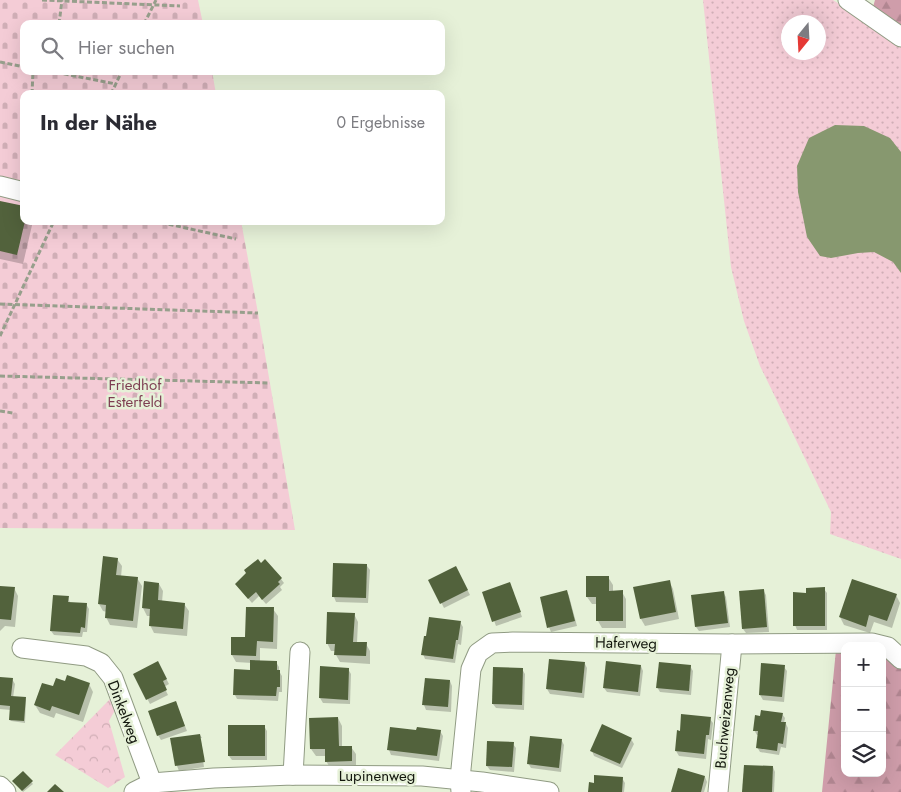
<!DOCTYPE html>
<html lang="de">
<head>
<meta charset="utf-8">
<style>
	body { margin:0; font-family:Jost,sans-serif; background:#f2f2f3; color:#2b2b33 }
	.controls { position:absolute; right:15px; bottom:15px; display:grid; overflow:hidden; border-radius:10px; box-shadow:0 5px 20px #0002 }
	.controls button { width:45px; height:45px; display:grid; place-items:center; padding:0; border:0; border-bottom:1px solid #e1e1e2; background:#fff; color:#2b2b33; font:25px sans-serif }
	.compass { position:absolute; left:781px; top:15px; width:45px; height:45px; border-radius:50%; background:#fff; box-shadow:0 5px 20px #0002; rotate:198deg }
	.list { margin:0; padding:0; list-style:none }
	h2 { display:flex; justify-content:space-between; align-items:center; height:65px; margin:0; padding:0 20px; font-size:21px }
	h2 small { font-size:16px; font-weight:400; color:#7c7c81 }
	.icon { flex:none; width:28px; height:28px; fill:none; stroke:currentColor; stroke-width:2; stroke-linecap:round; stroke-linejoin:round }
	.map { position:relative; flex:none; width:901px; height:792px; overflow:hidden }
	.search { position:absolute; background:#fff; box-shadow:0 5px 20px #0002; left:20px; top:20px; width:425px; height:55px; display:flex; align-items:center; gap:12px; box-sizing:border-box; padding:0 18px; border-radius:10px; color:#7c7c81; font-size:19px }
	.panel { position:absolute; background:#fff; box-shadow:0 5px 20px #0002; left:20px; top:90px; width:425px; height:135px; border-radius:10px }
	.map>svg:first-child { display:block }
	.grass { fill:url(#grass-dots); fill-rule:evenodd }
	.forest { fill:url(#forest-firs) }
	.cemetery { fill:url(#cemetery-stones) }
	.park { fill:url(#park-crowns) }
	.water { fill:#87986f }
	.shadow { fill:#0003 }
	.building { fill:#52623c }
	.lines { fill:none; stroke-linecap:round; stroke-linejoin:round }
	.minor-casing { stroke:#909b83; stroke-width:21 }
	.path { stroke:#979f8c; stroke-width:3; stroke-dasharray:5 2.5; stroke-linecap:butt }
	.minor { stroke:#fff; stroke-width:19 }
	.labels { text-anchor:middle; stroke-width:5; stroke-linejoin:round; paint-order:stroke }
	.park-label { font-size:15px; fill:#7e3e52; stroke:#e6f1d8 }
	.street-label { font-size:15px; fill:#12160d; stroke:#e6f1d8 }
</style>
</head>
<body>
<div class="map">
<svg width="901" height="792" viewBox="0 0 901 792">
	<defs>
		<pattern id="grass-dots" width="8" height="8" patternUnits="userSpaceOnUse" patternTransform="scale(1.25)"><rect width="8" height="8" fill="#f4ccd6"/><path d="M2 2h.1M6 6h.1" fill="none" stroke="#d0aeb6" stroke-width="1.8" stroke-linecap="round"/></pattern>
		<pattern id="forest-firs" width="22" height="20" patternUnits="userSpaceOnUse" patternTransform="scale(1.25)"><rect width="22" height="20" fill="#cf9daa"/><path d="M5 1l3.5 6h-7zM16 11l3.5 6h-7z" fill="#b18691"/></pattern>
		<pattern id="cemetery-stones" width="16" height="16" patternUnits="userSpaceOnUse" patternTransform="scale(1.25)"><rect width="16" height="16" fill="#f4ccd6"/><path d="M2 7V4a2 2 0 0 1 4 0v3zM10 15v-3a2 2 0 0 1 4 0v3z" fill="#d0aeb6"/></pattern>
		<pattern id="park-crowns" width="20" height="18" patternUnits="userSpaceOnUse" patternTransform="scale(1.25)"><rect width="20" height="18" fill="#f4ccd6"/><path d="M2 6a3 3 0 1 1 6 0M12 15a3 3 0 1 1 6 0" fill="none" stroke="#d0aeb6"/></pattern>
	</defs>
	<rect width="100%" height="100%" fill="#e6f1d8"/>
	<path class="grass" d="M703,0H833L901,44V559L830,534L831,512L760,366L744,321L731,267ZM788,22H818V52H788Z"/>
	<g class="forest">
		<path d="M875,0H901V27L873,7Z"/>
		<path d="M836,650H845V773H882V653L901,669V792H822Z"/>
	</g>
	<path class="cemetery" d="M0,0H198L203,24H24V71H212L216,94H24V221H241L258,313L295,530L0,528Z"/>
	<path class="park" d="M111,698L115,710L109,721L125,777L108,788L55,755Z"/>
	<path class="water" d="M835,125L864,126L890,138L901,152V273L893,262L874,252L858,253L831,258L820,256L807,237L798,192L797,166L809,138Z"/>
	<g class="shadow">
		<path d="M0,202L24,221H33L23,264L0,259Z"/>
		<path d="M117,559L122,566L121,577L137,578L142,586L137,628L110,625L106,617L107,612L103,611L99,604Z"/>
		<path d="M265,561L281,579L284,583L280,587L282,590L266,604L259,596L252,603L236,584Z"/>
		<path d="M367,566L370,570L368,603L336,602L334,597Z"/>
		<path d="M456,567L470,595L444,608L430,580Z"/>
		<path d="M608,577L613,585V592H622L626,599V628H602L598,621V604H592L587,597Z"/>
		<path d="M669,581L673,589L679,619L645,626L641,619Z"/>
		<path d="M145,583L159,584L163,591L162,602L184,604L189,611L187,636L154,633L150,625L151,616H147L143,608Z"/>
		<path d="M0,587L14,588L18,596L15,627L5,626L0,631Z"/>
		<path d="M512,589L522,617L496,626L484,593Z"/>
		<path d="M824,589L827,593V630H797L795,625L807,594Z"/>
		<path d="M763,590L766,595L769,632L746,633L743,629Z"/>
		<path d="M567,592L569,596L577,626L551,632L549,627Z"/>
		<path d="M723,592L726,597L730,627L699,631L696,627Z"/>
		<path d="M896,595L900,603L892,628L874,622L870,633L844,625L840,617Z"/>
		<path d="M68,597L70,603L86,604L89,609L87,632H83L82,637L54,635L51,631Z"/>
		<path d="M273,609L278,616L277,649L260,648V662H276L279,667V671L282,676V692H279L278,701L237,699L235,695L251,671L252,663L236,662L232,655Z"/>
		<path d="M354,614L358,622L357,643L366,644L370,651V664L340,662L336,655V651H331L327,643Z"/>
		<path d="M460,622L463,627L461,645L458,644L455,663L425,659L423,654Z"/>
		<path d="M550,660L585,664L587,668L584,698L550,694L547,689Z"/>
		<path d="M158,663L169,684L164,687L168,695L150,704L135,675Z"/>
		<path d="M641,666L643,671L640,696L607,692L604,688Z"/>
		<path d="M690,666L693,671L691,695L660,692L657,687Z"/>
		<path d="M784,667L787,671L784,702L763,700L760,695Z"/>
		<path d="M348,669L351,674L350,704L323,703L320,698Z"/>
		<path d="M522,669L525,674L524,710L496,708L493,704Z"/>
		<path d="M0,678L12,679L15,684L13,698H25L26,700L25,723L11,721L10,720L11,710L0,709Z"/>
		<path d="M426,679L450,681L452,686L451,712L426,710L424,705Z"/>
		<path d="M66,682L89,684L93,692L83,722L56,713L54,718L40,713L35,705L54,688Z"/>
		<path d="M176,703L187,731L161,740L158,735Z"/>
		<path d="M782,714L785,718L784,723L786,724L788,728L786,748L781,747L779,755L760,752L757,747L759,735H757L754,730Z"/>
		<path d="M338,718L342,726V747H351L356,754V768L331,769L326,761V756H316L311,749Z"/>
		<path d="M710,719L713,723L711,740L708,739L706,759L679,756L676,751L678,732H681Z"/>
		<path d="M264,726L267,731V760H232L229,756Z"/>
		<path d="M440,731L443,736L439,761L391,755L389,750Z"/>
		<path d="M200,735L202,738H200L204,767L179,771L177,766L172,739Z"/>
		<path d="M631,739L634,744L622,768L594,756L592,751Z"/>
		<path d="M562,741L564,745L561,772L531,768L528,763Z"/>
		<path d="M513,744L516,748L514,772L490,770L487,766Z"/>
		<path d="M773,767L775,772L774,792H744Z"/>
		<path d="M23,773L33,784L23,792L15,783Z"/>
		<path d="M705,777L707,782L704,792H673Z"/>
		<path d="M622,778L625,783L624,792H590Z"/>
	</g>
	<g class="building">
		<path d="M0,201L24,206V221H25L17,255L0,251Z"/>
		<path d="M103,556L118,558L116,575L138,577L133,621L105,618L106,605L98,604Z"/>
		<path d="M258,559L261,563L265,559L282,578L278,582L280,584L262,600L256,592L248,599L235,584L246,573L244,570Z"/>
		<path d="M333,563L367,564L366,598L332,597Z"/>
		<path d="M456,566L468,590L440,604L428,580Z"/>
		<path d="M586,576H609V591L623,590V621H596V597H586Z"/>
		<path d="M852,579L897,594L887,621L869,615L866,627L839,617Z"/>
		<path d="M670,580L676,612L640,619L633,587Z"/>
		<path d="M144,581L159,583L158,600L185,603L183,629L149,626L150,609L142,608Z"/>
		<path d="M510,582L521,612L492,622L482,592Z"/>
		<path d="M0,586L15,587L11,620L0,619Z"/>
		<path d="M825,587V626H793V592L806,593V588Z"/>
		<path d="M764,589L767,627L742,629L739,591Z"/>
		<path d="M567,590L575,621L547,628L540,597Z"/>
		<path d="M724,591L728,623L695,627L691,595Z"/>
		<path d="M53,595L69,596L68,602L87,603L85,628L81,627L80,633L50,631Z"/>
		<path d="M246,607H274L273,642L257,641L256,656L231,655V637H245Z"/>
		<path d="M327,612L355,613L353,642H367L366,656L334,655L335,644H326Z"/>
		<path d="M429,617L461,621L458,640H456L453,659L421,655L424,636H426Z"/>
		<path d="M549,659L585,662L582,693L546,689Z"/>
		<path d="M250,660L277,661V670H280V687H277L276,696L233,695L234,669L250,670Z"/>
		<path d="M158,661L167,679L163,681L167,690L146,700L133,674Z"/>
		<path d="M606,661L641,665L638,692L603,688Z"/>
		<path d="M659,662L691,665L689,691L656,688Z"/>
		<path d="M761,663L785,665L782,697L759,695Z"/>
		<path d="M320,666L349,668L348,700L319,698Z"/>
		<path d="M493,667L523,668L522,705L492,704Z"/>
		<path d="M67,675L90,683L79,715L52,706L50,711L34,705L42,683L53,686L56,678L65,681Z"/>
		<path d="M0,677L13,678L11,696L26,697L24,721L9,720L10,706L0,705Z"/>
		<path d="M425,678L450,680L448,707L422,705Z"/>
		<path d="M176,701L185,726L157,736L148,711Z"/>
		<path d="M761,710L783,713L781,722H786L783,744L778,743L777,751L756,748L758,731H753L755,715L760,716Z"/>
		<path d="M681,714L711,717L709,735H706L704,754L675,751L677,730L680,731Z"/>
		<path d="M338,717L339,746H352V761L325,762V749H310L309,718Z"/>
		<path d="M602,724L632,738L620,764L590,751Z"/>
		<rect x="228" y="725" width="37" height="31"/>
		<path d="M390,727L416,730L417,727L441,730L437,756L387,750Z"/>
		<path d="M200,734L205,762L175,766L170,738Z"/>
		<path d="M530,736L562,739L559,768L527,764Z"/>
		<path d="M487,741L514,742L512,767L486,766Z"/>
		<path d="M744,765L773,766L772,792H742Z"/>
		<path d="M678,768L705,776L701,792H671Z"/>
		<path d="M23,771L33,781L22,791L12,781Z"/>
		<path d="M594,775L623,777L622,792H588L589,782L594,783Z"/>
		<path d="M55,784L64,792H47Z"/>
	</g>
	<g class="lines">
		<g class="minor-casing">
			<g id="minor">
				<path d="M848,0L901,37"/>
				<path d="M0,186L24,192"/>
				<path d="M22,648L86,656L101,663L113,678L152,783"/>
				<path d="M293,775L300,652"/>
				<path d="M0,786L6,792"/>
				<path d="M134,792L152,783L214,778L293,775L422,776L482,782L549,792"/>
				<path d="M461,792L460,779L471,669L478,653L492,643L513,642L732,644L872,643L888,647L901,659"/>
				<path d="M718,792L732,644"/>
			</g>
		</g>
		<g class="path">
			<path d="M42,0L180,6"/>
			<path d="M59,24L62,0"/>
			<path d="M144,24L156,0"/>
			<path d="M0,62L24,67"/>
			<path d="M49,71L116,84"/>
			<path d="M32,94L33,71"/>
			<path d="M111,94L122,71"/>
			<path d="M154,221L236,239"/>
			<path d="M0,304L258,313"/>
			<path d="M0,336L54,221"/>
			<path d="M0,376L270,383"/>
			<path d="M0,411L13,413"/>
		</g>
		<use href="#minor" class="minor"/>
	</g>
	<g class="labels">
		<g class="park-label">
			<text x="135" y="390">Friedhof<tspan x="135" dy="17">Esterfeld</tspan></text>
		</g>
		<g class="street-label">
			<text transform="translate(626 643) rotate(1)" y="5">Haferweg</text>
			<text transform="translate(124 712) rotate(69)" y="5">Dinkelweg</text>
			<text transform="translate(725 718) rotate(-85)" y="5">Buchweizenweg</text>
			<text x="377" y="781">Lupinenweg</text>
		</g>
	</g>
</svg>
<div class="controls">
<button>+</button>
<button>−</button>
<button><svg class="icon" aria-label="layers" viewBox="0 0 24 24"><path d="M12 4l9 5-9 5-9-5zM3 14l9 5 9-5"/></svg></button>
</div>
<svg class="compass" viewBox="-18 -18 36 36"><path d="M0-13l5 13h-10z" fill="#e53935"/><path d="M0 13l5-13h-10z" fill="#7c7c81"/></svg>
<div class="search"><svg class="icon" aria-label="search" viewBox="0 0 24 24"><circle cx="10" cy="10" r="6"/><path d="M15 15l6 6"/></svg>Hier suchen</div>
<section class="panel">
<h2>In der Nähe<small>0 Ergebnisse</small></h2>
<ul class="list">
</ul>
</section>
</div>
</body>
</html>
